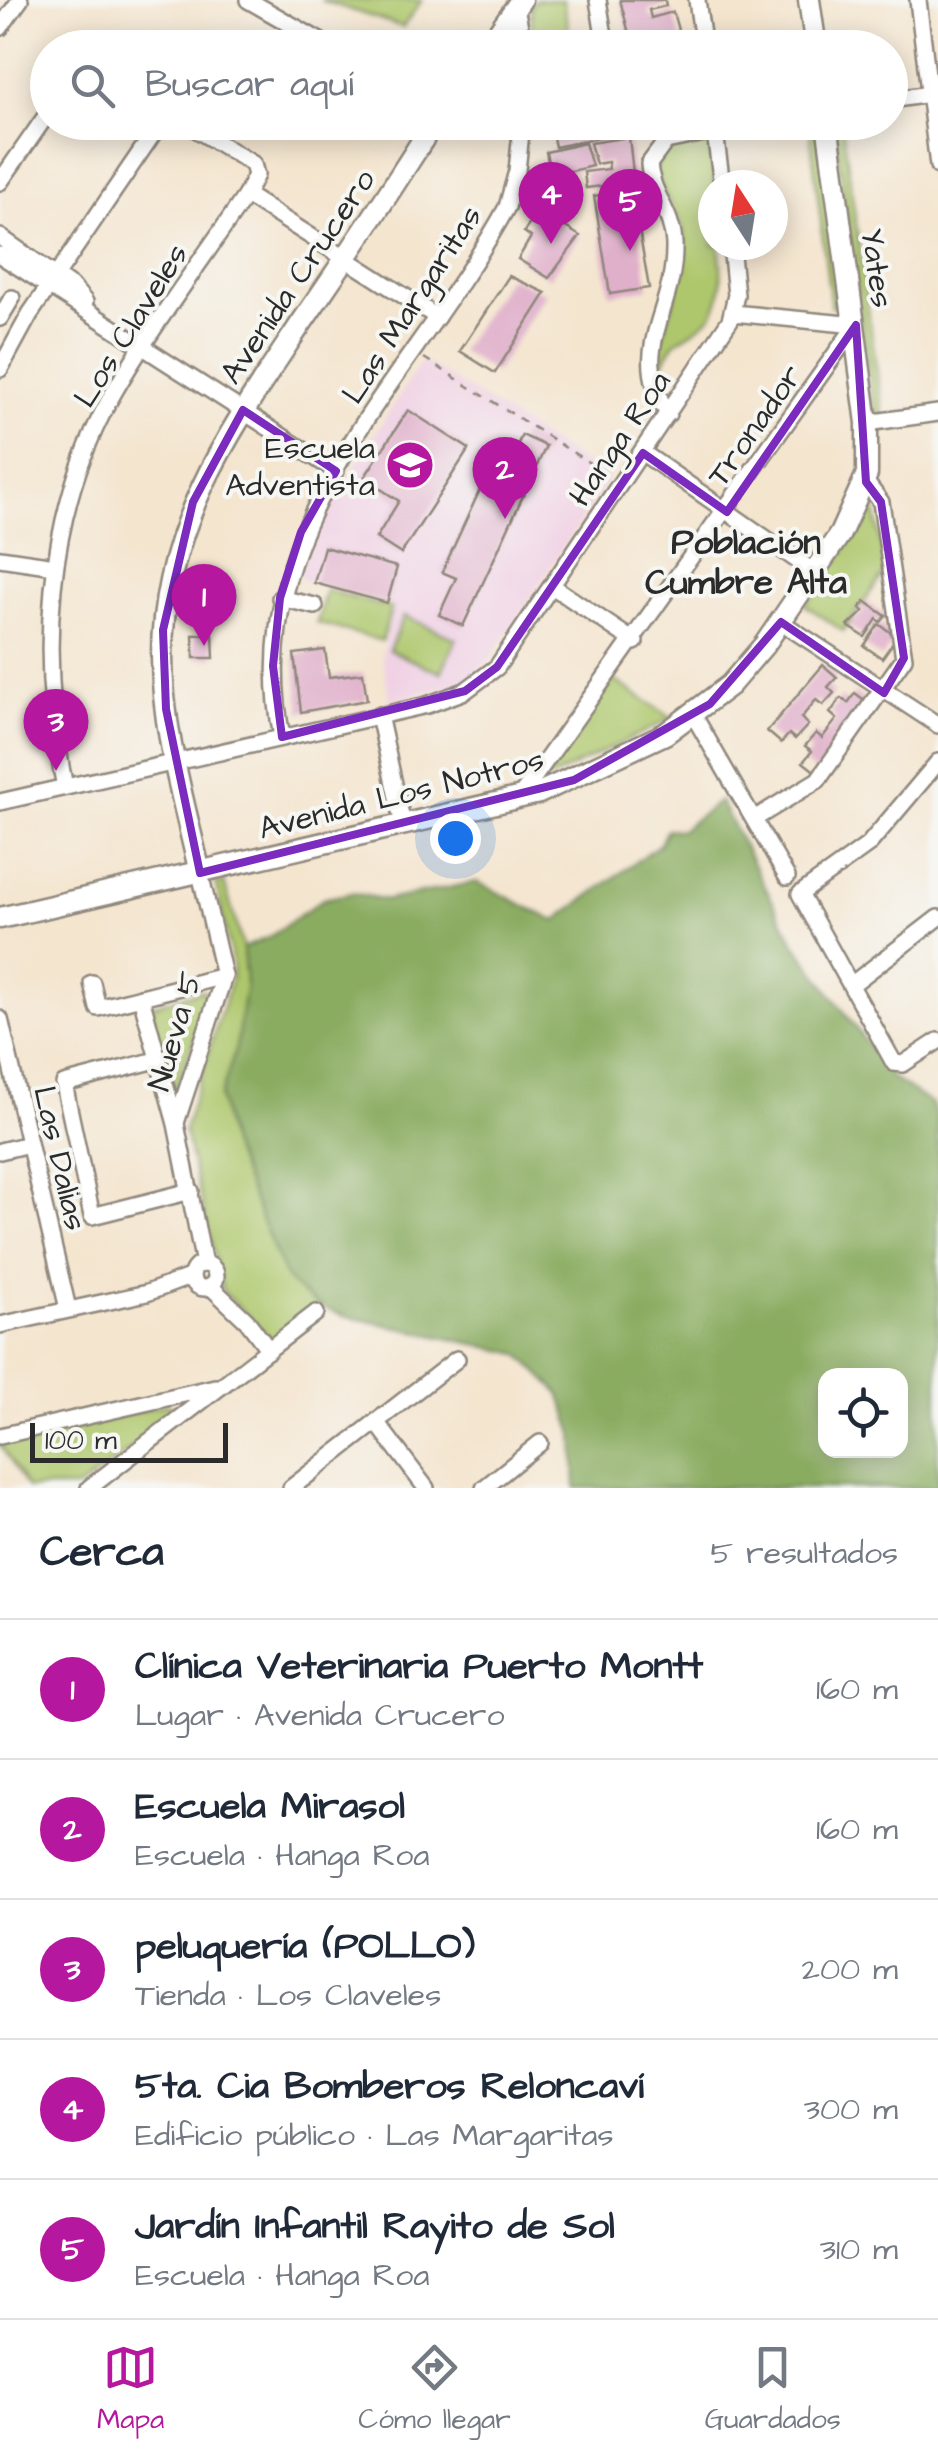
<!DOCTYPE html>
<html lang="es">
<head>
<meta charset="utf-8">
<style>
	body { margin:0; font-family:"Architects Daughter",sans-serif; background:#f2f2f3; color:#1f2937 }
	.controls { position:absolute; right:30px; bottom:30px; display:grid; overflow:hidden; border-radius:20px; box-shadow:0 5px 25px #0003 }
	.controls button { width:90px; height:90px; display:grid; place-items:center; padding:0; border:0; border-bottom:2px solid #e0e1e3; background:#fff; color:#1f2937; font:50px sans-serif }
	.compass { position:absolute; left:698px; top:170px; width:90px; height:90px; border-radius:50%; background:#fff; box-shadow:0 5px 25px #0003; rotate:348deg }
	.scale { position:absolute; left:30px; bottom:25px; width:198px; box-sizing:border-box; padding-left:10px; border:5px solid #2b2b2b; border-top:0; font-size:28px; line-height:35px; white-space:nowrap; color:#2b2b2b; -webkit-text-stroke:8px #f6f6f2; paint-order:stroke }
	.you { position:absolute; left:455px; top:838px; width:35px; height:35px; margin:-25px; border:8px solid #fff; border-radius:50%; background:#1a73e8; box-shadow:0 0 0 15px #1a73e833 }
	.badge { display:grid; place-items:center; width:65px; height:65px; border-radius:50%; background:#b5179e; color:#fff; font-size:32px; font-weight:700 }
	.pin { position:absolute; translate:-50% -82px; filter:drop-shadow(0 2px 5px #0008) }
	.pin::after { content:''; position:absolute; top:52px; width:35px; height:30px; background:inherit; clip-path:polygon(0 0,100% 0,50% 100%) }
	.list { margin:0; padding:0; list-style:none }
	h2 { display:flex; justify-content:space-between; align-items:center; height:130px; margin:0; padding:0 40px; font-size:42px }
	h2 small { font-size:32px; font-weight:400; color:#747a83 }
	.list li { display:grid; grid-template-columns:65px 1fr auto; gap:30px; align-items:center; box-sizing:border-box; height:140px; padding:0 40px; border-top:2px solid #e0e1e3 }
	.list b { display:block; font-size:38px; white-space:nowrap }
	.list p { margin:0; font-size:32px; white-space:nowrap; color:#747a83 }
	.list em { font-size:32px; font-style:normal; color:#747a83 }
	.icon { flex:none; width:55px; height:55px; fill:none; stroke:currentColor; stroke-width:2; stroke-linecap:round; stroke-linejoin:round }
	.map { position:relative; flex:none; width:938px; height:1488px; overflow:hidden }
	.search { position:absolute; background:#fff; box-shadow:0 5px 25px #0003; left:30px; right:30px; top:30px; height:110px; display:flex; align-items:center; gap:25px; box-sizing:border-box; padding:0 35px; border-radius:55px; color:#747a83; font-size:38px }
	.sheet { height:830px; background:#fff }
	nav { display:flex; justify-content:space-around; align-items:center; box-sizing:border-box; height:140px; border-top:2px solid #e0e1e3; background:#fff; font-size:28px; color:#747a83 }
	nav a { display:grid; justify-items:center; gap:5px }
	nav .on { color:#b5179e }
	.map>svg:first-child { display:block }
	.built { fill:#f0d0e4 }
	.green { fill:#aec76c; stroke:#6c794c; stroke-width:2.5 }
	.forest { fill:#8aac60; stroke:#5a6c46; stroke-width:2.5; fill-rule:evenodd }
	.building { fill:#e0afca }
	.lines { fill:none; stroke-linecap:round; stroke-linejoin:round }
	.minor-casing { stroke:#90887d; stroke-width:20 }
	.major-casing { stroke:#90887d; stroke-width:25 }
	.path { stroke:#90887d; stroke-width:2.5; stroke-dasharray:8 8; stroke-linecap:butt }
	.minor { stroke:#fff; stroke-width:15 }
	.major { stroke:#fff; stroke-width:20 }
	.marked { fill:none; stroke:#7b2cbf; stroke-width:8; stroke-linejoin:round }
	.labels { text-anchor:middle; stroke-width:8; stroke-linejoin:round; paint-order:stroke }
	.street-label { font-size:32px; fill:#2b2b2b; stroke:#f6f6f2 }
	.poi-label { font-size:32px; fill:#2b2b2b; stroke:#f6f6f2; text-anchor:end }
	.neighbourhood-label { font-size:35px; font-weight:bold; fill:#2b2b2b; stroke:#f6f6f2 }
</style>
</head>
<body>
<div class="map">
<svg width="938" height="1488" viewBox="0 0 938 1488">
	<rect width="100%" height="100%" fill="#f6f6f2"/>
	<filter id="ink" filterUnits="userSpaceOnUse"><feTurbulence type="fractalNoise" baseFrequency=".01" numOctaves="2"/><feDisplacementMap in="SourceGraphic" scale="20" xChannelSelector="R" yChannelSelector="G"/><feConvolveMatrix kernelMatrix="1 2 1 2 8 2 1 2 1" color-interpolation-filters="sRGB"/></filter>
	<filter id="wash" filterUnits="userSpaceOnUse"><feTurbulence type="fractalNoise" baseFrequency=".0048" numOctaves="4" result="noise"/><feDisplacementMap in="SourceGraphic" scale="40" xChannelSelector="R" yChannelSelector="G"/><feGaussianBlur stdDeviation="2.25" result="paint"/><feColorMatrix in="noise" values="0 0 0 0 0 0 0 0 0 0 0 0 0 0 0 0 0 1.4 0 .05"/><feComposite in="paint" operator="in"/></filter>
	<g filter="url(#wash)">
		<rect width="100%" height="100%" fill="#f4e5cf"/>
		<path class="built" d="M422,360L608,479L491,658L467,681L390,701L382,656L393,605L300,579V570L321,519Z"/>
		<g class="green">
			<path d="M320,0H422L403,27Z"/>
			<path d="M535,0H563L572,47H533L531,7Z"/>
			<path d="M809,123H821L845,305L831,306Z"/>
			<path d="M834,123H842L883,416L874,413Z"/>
			<path d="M708,138L714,178L713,245H719C722,268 726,305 705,322C679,344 678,331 661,367L657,365C661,324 688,276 685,240C683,212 658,195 656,167L667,145Z"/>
			<path d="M873,497L885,572L843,631L805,605L844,551Z"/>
			<path d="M326,590L391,608L382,641L317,623Z"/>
			<path d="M404,616L456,639L441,673L389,650Z"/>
			<path d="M614,680L672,718L548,779L545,771Z"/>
			<path d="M224,882L243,948L246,984L236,1048L220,1098L230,1144L286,1278L320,1308L273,1341L223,1292L184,1130L231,980L233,966L216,884Z"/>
			<path d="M203,990L207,996L205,1009L175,1089L170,1088L151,1006Z"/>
			<path d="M167,1404L177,1407L178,1413L79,1488H27L0,1444Z"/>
		</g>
		<path class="forest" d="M720,801L795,944L892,1078L932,1104L938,1121V1488H576L574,1434L560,1394L519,1354L342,1315C318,1307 303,1296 286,1278L230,1144L220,1098L236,1048L246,984L243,948L271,936L323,899L352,893L387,900L477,882L555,921L660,844L667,829L681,830ZM826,1376H900V1450H826Z"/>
		<g id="blocks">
			<g class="building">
				<path d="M620,0H665L666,6L649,10L651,18L673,12L681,41L633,48Z"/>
				<path d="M550,122H611L613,135L555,147Z"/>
				<path d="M643,122H696V129L645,134Z"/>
				<path d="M629,137L634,182L586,188L584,172L609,169L608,162L596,164L590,143Z"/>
				<path d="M585,143L592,166L551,176L546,152Z"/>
				<path d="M646,188L650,216L637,218L649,288L610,294L594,196Z"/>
				<path d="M538,210L580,236L549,278L518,259L531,237L524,232Z"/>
				<path d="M509,276L546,293L495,373L460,351Z"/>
				<path d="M408,410L469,449L401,554L376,538L399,501L364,478Z"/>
				<path d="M522,435L546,446L463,626L439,615L456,578L442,572L490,468L504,474Z"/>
				<path d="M324,547L397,567L387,603L314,583Z"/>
				<path d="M865,601L886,616L881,622L877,619L865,637L848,626L864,611L860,608Z"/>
				<path d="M879,624L897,637L882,658L864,646Z"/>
				<path d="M213,634L214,658H194L193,635Z"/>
				<path d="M325,650L329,677L363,673L367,700L301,712L294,654Z"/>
				<path d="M823,665L837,677L828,687L834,693L823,705L816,700L801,718L808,725L795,739L789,734L781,743L767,731Z"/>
				<path d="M855,693L871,705L817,773L803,762L812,751L805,746L816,733L822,738L837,719L830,713L841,698L848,703Z"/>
			</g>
		</g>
	</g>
	<g filter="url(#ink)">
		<use href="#blocks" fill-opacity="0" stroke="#90887d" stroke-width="2.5"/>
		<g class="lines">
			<g class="minor-casing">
				<g id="minor">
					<path d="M248,0L332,48"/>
					<path d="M598,0L604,36"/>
					<path d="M697,0L704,48"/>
					<path d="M918,0L938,166"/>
					<path d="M516,7L524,48"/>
					<path d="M0,28L20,0"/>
					<path d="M890,100L936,93"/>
					<path d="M184,122L253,164L256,175L246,195L437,317"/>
					<path d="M714,125L722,185"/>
					<path d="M0,182L48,113"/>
					<path d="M0,237L73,288L85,302"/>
					<path d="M0,255L336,471"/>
					<path d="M0,318L12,298"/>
					<path d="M0,369L30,314L161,122"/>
					<path d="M668,414C627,348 676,313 674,244C673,213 651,194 649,164L666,141L715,131"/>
					<path d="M867,423L938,413"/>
					<path d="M643,453L814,572"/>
					<path d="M0,558L55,566"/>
					<path d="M552,586L635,642"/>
					<path d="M280,598L315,606"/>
					<path d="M781,622L938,725"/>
					<path d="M379,715L403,825"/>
					<path d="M694,716L787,877"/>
					<path d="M282,737C239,521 412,381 507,207L517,171L522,122"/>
					<path d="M938,762L868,845L800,894L894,1063L903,1064L938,1041"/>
					<path d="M65,787C38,659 45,516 110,399C150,328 201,262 246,195"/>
					<path d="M520,797L856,325L733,313"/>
					<path d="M0,802L427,705L465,691L497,667L730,320L736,295L731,245"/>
					<path d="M754,819L818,780L904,658L881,502L865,481"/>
					<path d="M92,983L98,1008L224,976"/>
					<path d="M851,985L938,918"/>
					<path d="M141,997L176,1124L204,1264"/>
					<path d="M0,1019L68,1309"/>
					<path d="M156,1060L64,1084L92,1216L191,1191"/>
					<path d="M176,1123L224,976L200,873"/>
					<path d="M0,1151L29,1144"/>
					<circle cx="204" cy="1276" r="12"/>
					<path d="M210,1286L247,1321L269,1350"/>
					<path d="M0,1325L147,1293L192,1276"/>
					<path d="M377,1423L426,1488"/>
					<path d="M0,1436L215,1387"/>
					<path d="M89,1488L316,1313"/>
					<path d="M291,1488L457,1359"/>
					<path d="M484,1488L540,1443"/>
				</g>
			</g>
			<g class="major-casing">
				<g id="major">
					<path d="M809,0L816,48"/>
					<path d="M487,48L521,0"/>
					<path d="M200,873C184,802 162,729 162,656C162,526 231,429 300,325C346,258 391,191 434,122"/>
					<path d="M0,918L539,793L665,734L730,685L765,644L840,534L867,474V423L827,122"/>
				</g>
			</g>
			<path class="path" d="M424,358L607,474"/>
			<use href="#minor" class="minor"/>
			<use href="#major" class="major"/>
		</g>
	</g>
	<path class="marked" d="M856,325L866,482L881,502L904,658L884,693L781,622L710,704L574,780L200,873L166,709L163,630L193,502L243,410L336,471L301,532L280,598L273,666L282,737L465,691L497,667L643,453L727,512Z"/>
	<defs>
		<g id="school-disc" transform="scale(2.5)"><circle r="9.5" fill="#b5179e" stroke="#f6f6f2"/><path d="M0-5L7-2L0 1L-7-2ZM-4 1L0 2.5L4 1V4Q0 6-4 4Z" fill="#fff"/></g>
	</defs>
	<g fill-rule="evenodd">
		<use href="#school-disc" x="410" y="465"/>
	</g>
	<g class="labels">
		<g class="street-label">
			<text transform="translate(878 268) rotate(82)" y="11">Yates</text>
			<text transform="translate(297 276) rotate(-56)" y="11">Avenida Crucero</text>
			<text transform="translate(411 304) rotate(-57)" y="11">Las Margaritas</text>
			<text transform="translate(130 325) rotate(-58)" y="11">Los Claveles</text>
			<text transform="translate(754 425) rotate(-55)" y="11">Tronador</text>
			<text transform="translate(619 438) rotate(-56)" y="11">Hanga Roa</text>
			<text transform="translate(401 793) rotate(-14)" y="11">Avenida Los Notros</text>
			<text transform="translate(174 1031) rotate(-74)" y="11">Nueva 5</text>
			<text transform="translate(61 1158) rotate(77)" y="11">Las Dalias</text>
		</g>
		<g class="poi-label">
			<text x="375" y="458">Escuela<tspan x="375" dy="37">Adventista</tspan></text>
		</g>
		<g class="neighbourhood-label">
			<text x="746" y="553">Población<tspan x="746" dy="40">Cumbre Alta</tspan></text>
		</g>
	</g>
</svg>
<div class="controls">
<button><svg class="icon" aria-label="locate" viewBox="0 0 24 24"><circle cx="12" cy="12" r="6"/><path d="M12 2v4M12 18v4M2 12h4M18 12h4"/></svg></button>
</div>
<svg class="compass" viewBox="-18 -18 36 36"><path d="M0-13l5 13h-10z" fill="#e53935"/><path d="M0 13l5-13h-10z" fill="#747a83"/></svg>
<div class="scale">100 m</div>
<div class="you"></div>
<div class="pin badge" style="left:204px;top:646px">1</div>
<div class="pin badge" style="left:505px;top:519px">2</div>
<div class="pin badge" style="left:56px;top:771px">3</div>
<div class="pin badge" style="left:551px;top:244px">4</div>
<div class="pin badge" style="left:630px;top:251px">5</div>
<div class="search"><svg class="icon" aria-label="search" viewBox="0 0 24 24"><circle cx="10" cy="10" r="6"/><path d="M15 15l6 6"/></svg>Buscar aquí</div>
</div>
<section class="sheet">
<h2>Cerca<small>5 resultados</small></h2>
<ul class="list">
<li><span class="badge">1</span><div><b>Clínica Veterinaria Puerto Montt</b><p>Lugar · Avenida Crucero</p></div><em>160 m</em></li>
<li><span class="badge">2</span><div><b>Escuela Mirasol</b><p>Escuela · Hanga Roa</p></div><em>160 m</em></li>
<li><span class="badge">3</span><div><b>peluquería (POLLO)</b><p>Tienda · Los Claveles</p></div><em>200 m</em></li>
<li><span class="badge">4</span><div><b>5ta. Cia Bomberos Reloncaví</b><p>Edificio público · Las Margaritas</p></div><em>300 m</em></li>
<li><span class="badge">5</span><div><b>Jardín Infantil Rayito de Sol</b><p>Escuela · Hanga Roa</p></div><em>310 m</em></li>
</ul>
</section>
<nav>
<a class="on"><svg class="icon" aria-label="map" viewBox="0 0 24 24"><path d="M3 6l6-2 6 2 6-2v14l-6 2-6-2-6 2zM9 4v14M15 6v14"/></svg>Mapa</a>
<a><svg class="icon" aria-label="directions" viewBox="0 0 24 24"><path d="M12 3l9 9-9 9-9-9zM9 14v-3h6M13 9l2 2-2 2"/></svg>Cómo llegar</a>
<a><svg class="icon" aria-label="saved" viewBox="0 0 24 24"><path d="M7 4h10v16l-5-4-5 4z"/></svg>Guardados</a>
</nav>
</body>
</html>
